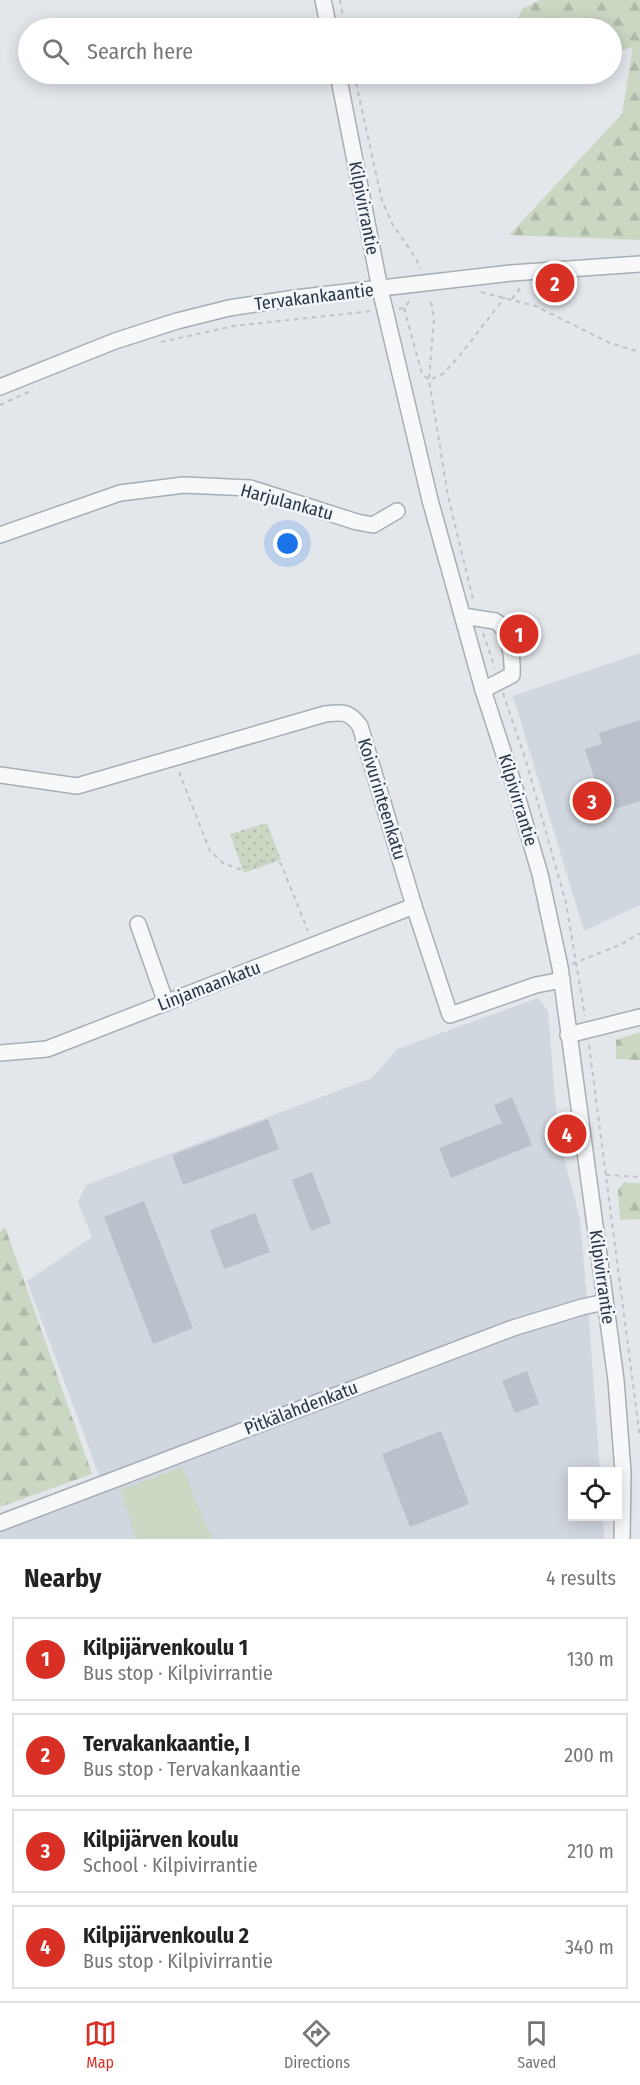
<!DOCTYPE html>
<html lang="en">
<head>
<meta charset="utf-8">
<style>
	body { margin:0; font-family:"Fira Sans Condensed",sans-serif; background:#f2f2f2; color:#222 }
	.controls { position:absolute; right:18px; bottom:18px; display:grid; overflow:hidden; border-radius:0px; box-shadow:0 3px 15px #0003 }
	.controls button { width:54px; height:54px; display:grid; place-items:center; padding:0; border:0; border-bottom:2px solid #e0e0e0; background:#fff; color:#222; font:30px sans-serif }
	.you { position:absolute; left:288px; top:544px; width:21px; height:21px; margin:-15px; border:4px solid #fff; border-radius:50%; background:#1a73e8; box-shadow:0 0 0 9px #1a73e833 }
	.badge { display:grid; place-items:center; width:39px; height:39px; border-radius:50%; background:#d93025; color:#fff; font-size:20px; font-weight:700 }
	.pin { position:absolute; translate:-50% -50%; border:3px solid #fff; box-shadow:0 2px 6px #0006 }
	.list { margin:0; padding:0; list-style:none }
	h2 { display:flex; justify-content:space-between; align-items:center; height:78px; margin:0; padding:0 24px; font-size:26px }
	h2 small { font-size:20px; font-weight:400; color:#767676 }
	.list li { display:grid; grid-template-columns:39px 1fr auto; gap:18px; align-items:center; box-sizing:border-box; height:84px; margin:0 12px 12px; padding:0 12px; border:2px solid #e0e0e0; border-radius:0px }
	.list b { display:block; font-size:22px; white-space:nowrap }
	.list p { margin:0; font-size:20px; white-space:nowrap; color:#767676 }
	.list em { font-size:20px; font-style:normal; color:#767676 }
	.icon { flex:none; width:33px; height:33px; fill:none; stroke:currentColor; stroke-width:2; stroke-linecap:round; stroke-linejoin:round }
	.map { position:relative; flex:none; width:640px; height:1539px; overflow:hidden }
	.search { position:absolute; background:#fff; box-shadow:0 3px 15px #0003; left:18px; right:18px; top:18px; height:66px; display:flex; align-items:center; gap:15px; box-sizing:border-box; padding:0 21px; border-radius:33px; color:#767676; font-size:22px }
	.sheet { height:462px; background:#fff }
	nav { display:flex; justify-content:space-around; align-items:center; box-sizing:border-box; height:84px; border-top:2px solid #e0e0e0; background:#fff; font-size:16px; color:#767676 }
	nav a { display:grid; justify-items:center; gap:3px }
	nav .on { color:#d93025 }
	.map>svg:first-child { display:block }
	.built { fill:#d1d7df }
	.green { fill:#cad7c3 }
	.forest { fill:url(#forest-firs) }
	.park { fill:url(#park-dots) }
	.building { fill:#bac1cb }
	.lines { fill:none; stroke-linecap:round; stroke-linejoin:round }
	.minor-casing { stroke:#a7aeb7; stroke-width:18 }
	.path { stroke:#bdc2c8; stroke-width:2; stroke-dasharray:4.5 4.5; stroke-linecap:butt }
	.minor { stroke:#f6f8fa; stroke-width:15 }
	.labels { text-anchor:middle; stroke-width:5; stroke-linejoin:round; paint-order:stroke }
	.street-label { font-size:18px; fill:#293646; stroke:#f3f6f9 }
</style>
</head>
<body>
<div class="map">
<svg width="640" height="1539" viewBox="0 0 640 1539">
	<defs>
		<pattern id="forest-firs" width="22" height="20" patternUnits="userSpaceOnUse" patternTransform="scale(1.5)"><rect width="22" height="20" fill="#cad7c3"/><path d="M5 1l3.5 6h-7zM16 11l3.5 6h-7z" fill="#aeb9a9"/></pattern>
		<pattern id="park-dots" width="8" height="8" patternUnits="userSpaceOnUse" patternTransform="scale(1.5)"><rect width="8" height="8" fill="#cad7c3"/><path d="M2 2h.1M6 6h.1" fill="none" stroke="#aeb9a9" stroke-width="1.8" stroke-linecap="round"/></pattern>
	</defs>
	<rect width="100%" height="100%" fill="#e3e7ec"/>
	<g class="built">
		<path d="M640,653V905L584,931L513,696Z"/>
		<path d="M538,998L548,1011L558,1134L580,1220L590,1333L600,1471L572,1472V1516L603,1517L604,1539H0V1533L103,1486L27,1281L92,1237L78,1202L86,1185L372,1078L397,1049Z"/>
	</g>
	<path class="green" d="M182,1467L212,1539H136L121,1490Z"/>
	<g class="forest">
		<path d="M540,0H640V240L509,235L622,114L633,47L612,53V28H515L522,9Z"/>
		<path d="M640,1032V1060L616,1059V1040Z"/>
		<path d="M624,1182L640,1183V1219L620,1220L618,1190Z"/>
		<path d="M5,1227L92,1474L0,1507V1232Z"/>
	</g>
	<path class="park" d="M267,823L281,860L244,873L230,834Z"/>
	<g class="building">
		<path d="M640,720V801L605,812L585,749L602,744L599,733Z"/>
		<path d="M512,1097L532,1145L451,1178L439,1148L502,1123L494,1105Z"/>
		<path d="M268,1119L279,1149L183,1185L172,1155Z"/>
		<path d="M312,1172L331,1223L311,1231L292,1180Z"/>
		<path d="M144,1201L193,1328L153,1344L104,1217Z"/>
		<path d="M255,1213L270,1252L224,1269L210,1230Z"/>
		<path d="M527,1371L539,1404L515,1413L502,1381Z"/>
		<path d="M441,1431L469,1504L410,1527L382,1454Z"/>
	</g>
	<g class="lines">
		<g class="minor-casing">
			<g id="minor">
				<path d="M323,0L329,28"/>
				<path d="M338,74L380,289L430,500L483,690L513,782L540,874L560,967L616,1380L623,1472L622,1539"/>
				<path d="M0,387L115,341L177,321L229,308L295,298L511,273L640,264"/>
				<path d="M0,535L120,493L184,485L250,488L357,522L373,525L397,511"/>
				<path d="M463,616L495,621C510,629 513,660 512,675L483,690"/>
				<path d="M0,775L77,786L325,714C343,712 349,711 360,726L414,906L450,1015L536,985L562,980"/>
				<path d="M138,924L166,1003"/>
				<path d="M568,1035L640,1017"/>
				<path d="M0,1053L47,1049L414,906"/>
				<path d="M0,1523L513,1328L582,1307L605,1302"/>
			</g>
		</g>
		<g class="path">
			<path d="M340,0L345,28"/>
			<path d="M354,74L382,201L393,225L415,257L421,269"/>
			<path d="M481,292L535,306L610,343L640,352"/>
			<path d="M512,299L521,287"/>
			<path d="M431,302L434,318L429,380L448,496L473,599"/>
			<path d="M404,308L422,374L429,380L443,374L461,354L505,297"/>
			<path d="M399,309L404,308L412,298"/>
			<path d="M161,342L234,326L372,311"/>
			<path d="M0,405L33,390"/>
			<path d="M483,633L495,668"/>
			<path d="M503,693L526,761L566,903L585,1016"/>
			<path d="M179,772L210,851L223,863L239,869L275,859L281,864L308,931"/>
			<path d="M572,964L622,944L640,933"/>
			<path d="M589,1045L640,1438"/>
			<path d="M606,1175L640,1177"/>
		</g>
		<use href="#minor" class="minor"/>
	</g>
	<g class="labels">
		<g class="street-label">
			<text transform="translate(364 208) rotate(79)" y="6">Kilpivirrantie</text>
			<text transform="translate(314 297) rotate(-7)" y="6">Tervakankaantie</text>
			<text transform="translate(287 502) rotate(15)" y="6">Harjulankatu</text>
			<text transform="translate(382 799) rotate(73)" y="6">Koivurinteenkatu</text>
			<text transform="translate(518 800) rotate(73)" y="6">Kilpivirrantie</text>
			<text transform="translate(209 986) rotate(-21)" y="6">Linjamaankatu</text>
			<text transform="translate(602 1277) rotate(82)" y="6">Kilpivirrantie</text>
			<text transform="translate(301 1408) rotate(-21)" y="6">Pitkälahdenkatu</text>
		</g>
	</g>
</svg>
<div class="controls">
<button><svg class="icon" aria-label="locate" viewBox="0 0 24 24"><circle cx="12" cy="12" r="6"/><path d="M12 2v4M12 18v4M2 12h4M18 12h4"/></svg></button>
</div>
<div class="you"></div>
<div class="pin badge" style="left:519px;top:634px">1</div>
<div class="pin badge" style="left:555px;top:283px">2</div>
<div class="pin badge" style="left:592px;top:801px">3</div>
<div class="pin badge" style="left:567px;top:1134px">4</div>
<div class="search"><svg class="icon" aria-label="search" viewBox="0 0 24 24"><circle cx="10" cy="10" r="6"/><path d="M15 15l6 6"/></svg>Search here</div>
</div>
<section class="sheet">
<h2>Nearby<small>4 results</small></h2>
<ul class="list">
<li><span class="badge">1</span><div><b>Kilpijärvenkoulu 1</b><p>Bus stop · Kilpivirrantie</p></div><em>130 m</em></li>
<li><span class="badge">2</span><div><b>Tervakankaantie, I</b><p>Bus stop · Tervakankaantie</p></div><em>200 m</em></li>
<li><span class="badge">3</span><div><b>Kilpijärven koulu</b><p>School · Kilpivirrantie</p></div><em>210 m</em></li>
<li><span class="badge">4</span><div><b>Kilpijärvenkoulu 2</b><p>Bus stop · Kilpivirrantie</p></div><em>340 m</em></li>
</ul>
</section>
<nav>
<a class="on"><svg class="icon" aria-label="map" viewBox="0 0 24 24"><path d="M3 6l6-2 6 2 6-2v14l-6 2-6-2-6 2zM9 4v14M15 6v14"/></svg>Map</a>
<a><svg class="icon" aria-label="directions" viewBox="0 0 24 24"><path d="M12 3l9 9-9 9-9-9zM9 14v-3h6M13 9l2 2-2 2"/></svg>Directions</a>
<a><svg class="icon" aria-label="saved" viewBox="0 0 24 24"><path d="M7 4h10v16l-5-4-5 4z"/></svg>Saved</a>
</nav>
</body>
</html>
